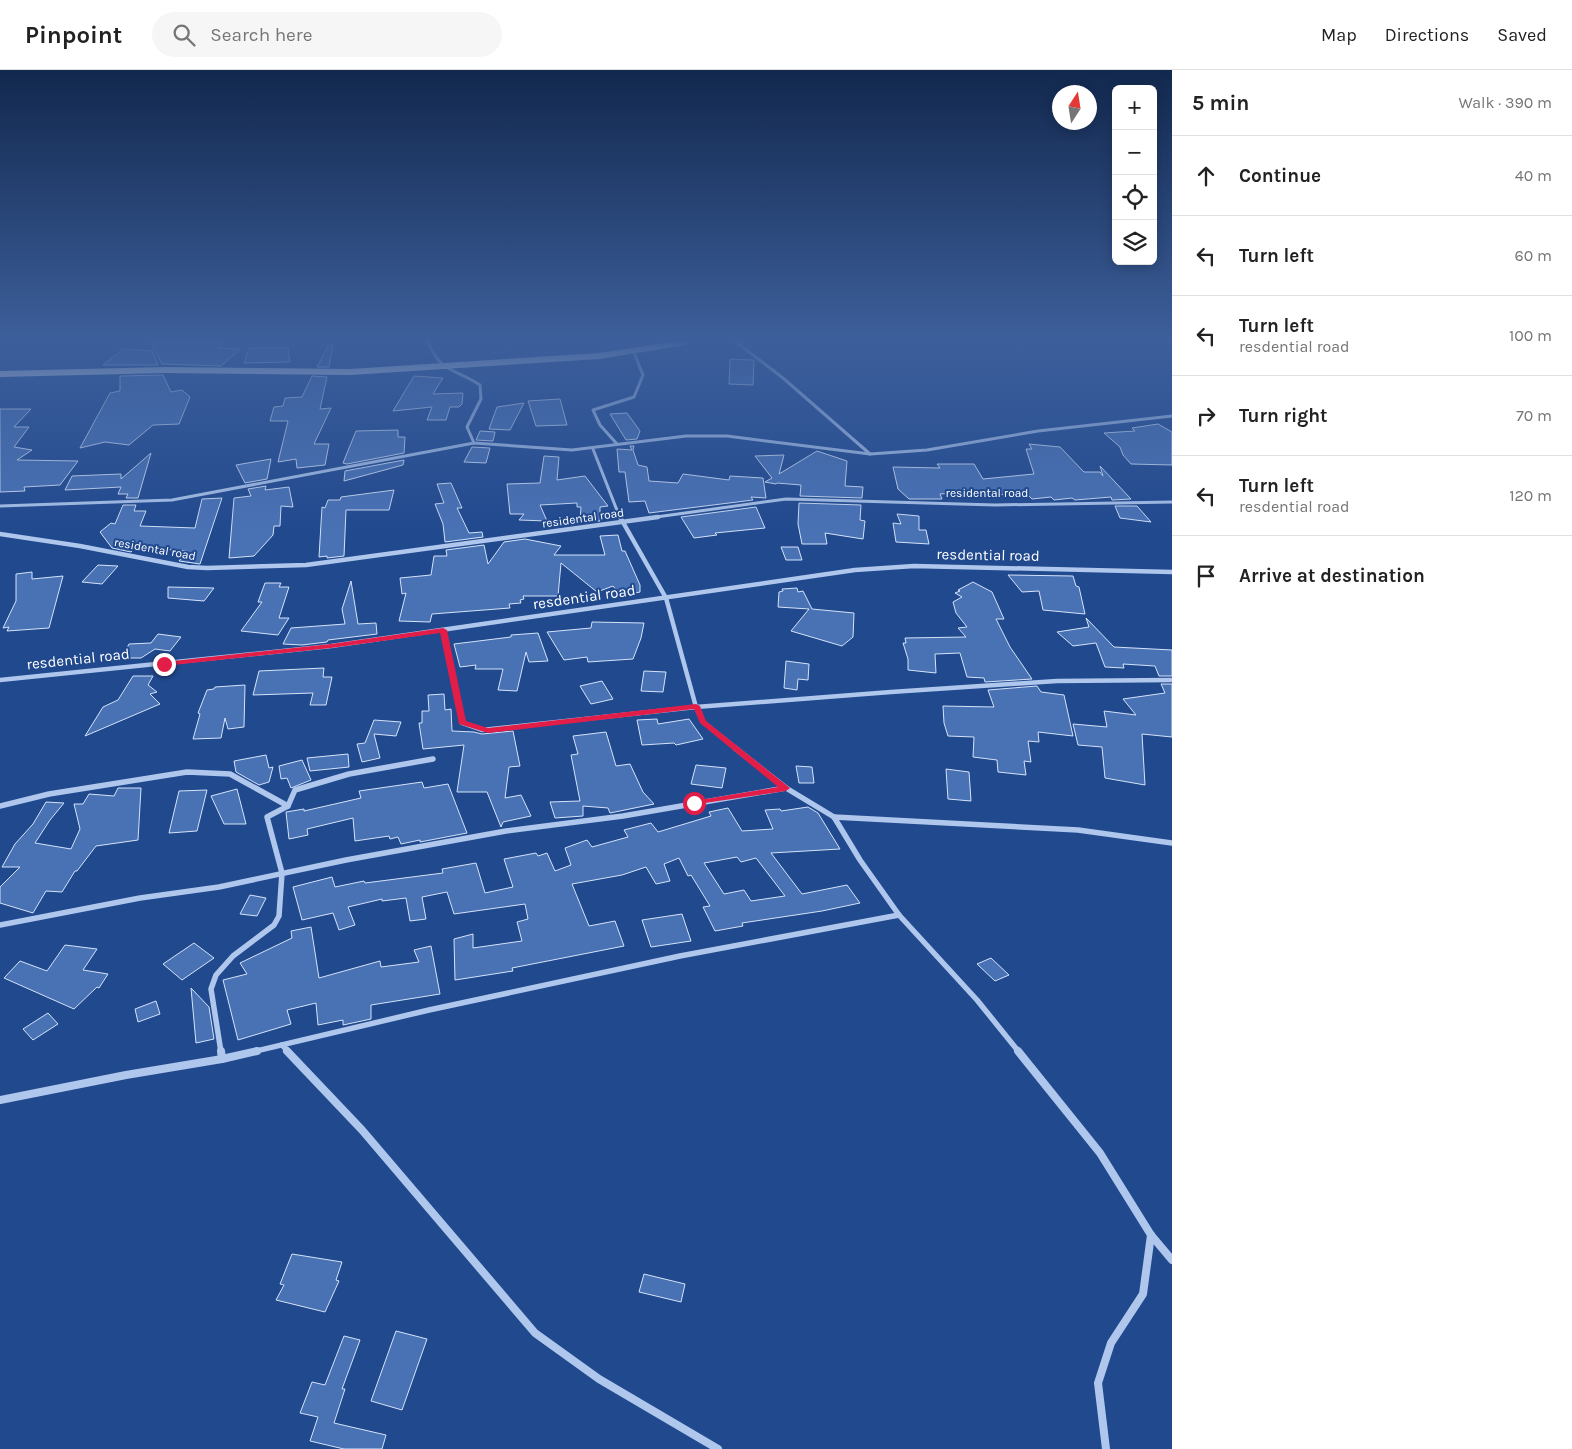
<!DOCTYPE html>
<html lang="en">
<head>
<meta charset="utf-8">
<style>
	body { margin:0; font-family:Karla,sans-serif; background:#f6f6f6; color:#222 }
	.controls { position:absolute; right:15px; top:15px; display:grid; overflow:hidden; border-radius:8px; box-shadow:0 2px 12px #0003 }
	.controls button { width:45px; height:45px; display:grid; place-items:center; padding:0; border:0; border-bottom:1px solid #e0e0e0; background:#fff; color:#222; font:25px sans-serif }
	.compass { position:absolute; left:1052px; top:15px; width:45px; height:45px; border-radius:50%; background:#fff; box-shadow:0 2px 12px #0003; rotate:12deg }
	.stop { position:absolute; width:15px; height:15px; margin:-11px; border:4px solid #e11d48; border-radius:50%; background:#fff }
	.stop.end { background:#e11d48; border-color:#fff; box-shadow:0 1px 5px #0008 }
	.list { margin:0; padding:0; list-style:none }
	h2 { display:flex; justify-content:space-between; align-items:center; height:65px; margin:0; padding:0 20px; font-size:21px }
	h2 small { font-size:16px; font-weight:400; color:#767676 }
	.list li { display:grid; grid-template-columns:32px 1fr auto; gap:15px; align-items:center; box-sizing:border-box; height:80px; padding:0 20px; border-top:1px solid #e0e0e0 }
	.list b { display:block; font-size:19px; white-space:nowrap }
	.list p { margin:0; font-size:16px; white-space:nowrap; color:#767676 }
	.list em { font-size:16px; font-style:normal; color:#767676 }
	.icon { flex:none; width:28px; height:28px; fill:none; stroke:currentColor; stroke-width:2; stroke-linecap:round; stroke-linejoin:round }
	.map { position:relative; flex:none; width:1172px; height:1379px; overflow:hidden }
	header { display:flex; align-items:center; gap:30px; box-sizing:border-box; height:70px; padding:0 25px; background:#fff; border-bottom:1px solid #e0e0e0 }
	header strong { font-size:24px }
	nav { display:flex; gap:28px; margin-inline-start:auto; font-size:18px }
	.search { width:350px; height:45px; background:#f6f6f6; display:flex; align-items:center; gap:12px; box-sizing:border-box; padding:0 18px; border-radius:28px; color:#767676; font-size:19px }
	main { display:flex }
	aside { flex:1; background:#fff }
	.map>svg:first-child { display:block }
	.building { fill:#4972b5; stroke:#d5e3f9; fill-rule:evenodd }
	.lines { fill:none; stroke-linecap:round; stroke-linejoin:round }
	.street-far3 { stroke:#afc7ec; stroke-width:3 }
	.street-far2 { stroke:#afc7ec; stroke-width:4.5 }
	.street-far1 { stroke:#afc7ec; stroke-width:5.5 }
	.street { stroke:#afc7ec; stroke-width:8 }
	.highway { fill:#fff; fill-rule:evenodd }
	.route { fill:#e11d48 }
	.labels { text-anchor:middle; stroke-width:4; stroke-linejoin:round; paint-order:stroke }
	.far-street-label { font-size:12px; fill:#fff; stroke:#21498e }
	.street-label { font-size:15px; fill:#fff; stroke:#21498e }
</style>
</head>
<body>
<header>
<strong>Pinpoint</strong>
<div class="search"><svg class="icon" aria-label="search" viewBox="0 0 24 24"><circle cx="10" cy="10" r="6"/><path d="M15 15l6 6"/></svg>Search here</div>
<nav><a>Map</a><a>Directions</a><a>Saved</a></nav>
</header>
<main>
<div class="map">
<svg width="1172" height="1379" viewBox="0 0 1172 1379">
	<rect width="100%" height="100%" fill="#21498e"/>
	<g class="building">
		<path d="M150,272H223L219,278L240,279L221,296L162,294Z"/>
		<path d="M329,274L333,275L329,297H317Z"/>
		<path d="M249,278H288L290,292L244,293Z"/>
		<path d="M123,279L152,281L158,295H103Z"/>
		<path d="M730,289L754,290L753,315L729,314Z"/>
		<path d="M163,305L171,322L182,320L190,327L179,354L153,355L129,375L105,372L80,378L110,323L120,321V306Z"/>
		<path d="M312,306L327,307L320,339L331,338L314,374H329L325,395L297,398L296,389L278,392L288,351H270L274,337L283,336L285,328L302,327Z"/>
		<path d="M414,306L443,308L433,324L463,323L462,334L459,337H450L446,350H427L432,337L393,341Z"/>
		<path d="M560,329L567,355L536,356L528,331Z"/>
		<path d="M524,333L510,360L489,359L497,337Z"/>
		<path d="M0,339H31L14,357H29L14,377L32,380L17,390L78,391L60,415L24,417L25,421L0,422Z"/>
		<path d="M627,343L640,361L637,369L626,370L610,344Z"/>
		<path d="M1158,354L1172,362V395L1131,394L1123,385L1120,377L1104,363L1135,361L1132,358Z"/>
		<path d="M398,360V367H405L404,383L347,394L343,393L356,361Z"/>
		<path d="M480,361L495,362L493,371L476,370Z"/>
		<path d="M1029,374L1060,377L1084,402H1100L1103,406L1100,396L1131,429L1112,430L1111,427L1075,430L1072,428L1054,430L1051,427L1032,429L1026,423H1018L978,427L967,422L940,424L942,429H909L898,419L893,397L940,398L937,394H974L983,409L1034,404L1026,379H1032Z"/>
		<path d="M630,376H634L633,380L638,395L647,397L649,411L678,413L683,404L729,410L730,406L763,408L766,428L751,427L753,430L649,443L645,431L629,432L625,402H619L617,379L632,380Z"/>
		<path d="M472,377L490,378L486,393L464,392Z"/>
		<path d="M817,381L847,391L845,416L863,417L862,428L800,426L801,415L777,413L776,414L765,412L772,408L755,386L784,385L779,404Z"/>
		<path d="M151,383L138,428H126L128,424H118L121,417L65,420L72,406L121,404V409Z"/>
		<path d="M544,386L559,387L557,410L585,406L608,436L600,437V451H580L581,437H577V433L540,435L547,451L519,450L524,444H510L507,414L540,413Z"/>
		<path d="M271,389L267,409L245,413L236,395Z"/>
		<path d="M404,390L403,395L344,411L345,401Z"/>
		<path d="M451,413L462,438H457L469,463L482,462L483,467L445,472L443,454L435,434L444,433L437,414Z"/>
		<path d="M266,416L265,420L289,417L293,437L281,436L280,456H274L273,465L254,486L229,488L234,428L251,426L248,419Z"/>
		<path d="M394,420L389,440H346L344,486L327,488V486L319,487L322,437L325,438L328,430H340L341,427Z"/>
		<path d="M222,428L200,494L179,491L187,481L136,477L131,482L112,478L100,462L111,453L115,454L123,435H136L134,441H146L140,456L195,458L202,429Z"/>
		<path d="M799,433L861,435L860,450L865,451L863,469L825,463L827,474H802L798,454Z"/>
		<path d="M1115,436H1137L1151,452L1120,448Z"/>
		<path d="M756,437L765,458L715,463L717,465L694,468L681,447Z"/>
		<path d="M897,444L919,446V460H926L929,474L896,472L893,453L901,454Z"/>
		<path d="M618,465L622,481H625L640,515V522L621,526L613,516L597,522L561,493L558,526H523L524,529L520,530L521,533L509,534L510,538L432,544L430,552L399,551L406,523L402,524L400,508L431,505L434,486H447L446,480L484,475L488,494L504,472L525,469L561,476L554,485H605L600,466Z"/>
		<path d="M781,477H798L802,490H786Z"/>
		<path d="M98,495L118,496L102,514L82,512Z"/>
		<path d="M32,502V509L63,506L49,558L7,561L9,557L3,558L16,531V504Z"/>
		<path d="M1008,505L1073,506L1076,516L1079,517L1085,544L1043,540L1039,521L1022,522Z"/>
		<path d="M351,511L358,554L376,553L377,564L328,570L327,572L302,575L283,574L291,558L345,554L342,539Z"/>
		<path d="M973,512L992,522L1004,549H996L1010,577L1032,609L985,612L984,608L967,607L960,583L935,584L936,603L908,600V589L903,573H906L905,568L966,567L958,558L967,557L956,543L953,532L962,527L955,523L960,521L958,520Z"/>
		<path d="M265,513H281L279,517H289L279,548H289L278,565L241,561L262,532H258Z"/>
		<path d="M168,517L214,518L204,531L168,528Z"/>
		<path d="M797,518L798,522L803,521L812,539L854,543L853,567L842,576L791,561L809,539L778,537L779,522L783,521L782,519Z"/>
		<path d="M1086,548L1114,577L1172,580V606H1159L1155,596L1123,594L1124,598L1105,597L1096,573L1073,576L1057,562L1089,557Z"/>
		<path d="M592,552L644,553L641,568L633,589L588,592L587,587L564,590L547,562L591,558Z"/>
		<path d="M538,563L548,591L529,592L526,582L517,621L498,620L503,599H475L476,595L460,597L454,574L511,567V565Z"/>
		<path d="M158,564L181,567L170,581L155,579L141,588H122L129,574L151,573Z"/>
		<path d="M786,591L809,594L808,610L798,609L797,620L784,618Z"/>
		<path d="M324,598L323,607H332L326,635H310L313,623L253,625L259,601Z"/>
		<path d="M644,601L666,602L663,622L641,621Z"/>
		<path d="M133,606H153L148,615L157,622L150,624L160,634L85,666L103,637L118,630Z"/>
		<path d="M602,611L613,629L591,634L580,616Z"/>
		<path d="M1161,614H1172V667L1142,664L1145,715L1105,708L1102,677L1078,675L1073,654L1107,657L1104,641L1136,645L1123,629L1165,623Z"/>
		<path d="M245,615L244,657L228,659L225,648L221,668L193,669L200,644L198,643L207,620L214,619L215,617Z"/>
		<path d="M1037,616L1041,622L1064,625L1073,666L1038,662L1039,672L1028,671L1031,692L1024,691L1026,705L998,702L997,690L973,687L974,667L948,666L944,653L943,636L994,637L988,620Z"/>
		<path d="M444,624L445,640L451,639L452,661L474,662L482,664L513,661L520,696L509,697L505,728L521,725L531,746L503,752L501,757L487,722H457L464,675L423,679L419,653H422V641H429L428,625Z"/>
		<path d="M657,649L658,654L689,649L703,669L676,675L674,673L642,675L637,650Z"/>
		<path d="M374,650L401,652L396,666L374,664L380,688L362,692L357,674L365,673Z"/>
		<path d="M606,662L616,696L630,694L643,722L654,734L610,743L608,738L583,736V746L555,748L550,732L580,731L571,685L578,684L573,666Z"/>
		<path d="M348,684L349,697L310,701L307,688Z"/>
		<path d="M266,685L269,698L273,697L269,712L259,715L236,702L234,691Z"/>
		<path d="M302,690L311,710L291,718L287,708L281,709L279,696Z"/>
		<path d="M696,695L726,698L722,718L691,714Z"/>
		<path d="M796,696L812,697L814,713H799Z"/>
		<path d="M946,699L969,702L971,731L948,729Z"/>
		<path d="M422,712L424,718L448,714L467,763L420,772V770L401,774L398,767L390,769L389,766L355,771L353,748L307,759L308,765L289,769L286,742L304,739V741L361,728L359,721Z"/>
		<path d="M118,718H141L138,770L96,776L77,801H75L62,822L46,821L33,843L0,833V817L20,797H2L15,774L33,754L46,732L64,733L50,750L35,773L71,779L80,759L74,734H83L89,724L114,726Z"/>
		<path d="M237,719L246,754H224L211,726Z"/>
		<path d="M207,720L197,761L169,763L179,721Z"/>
		<path d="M808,737L818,743L840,779L771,783L802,824L847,815L860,833L822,841L742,853L743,856L715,861L703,837L710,836L691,805L688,806L679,788L664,794L670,811L656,814L646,797L622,805L572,814L589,856L615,851L624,876L512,898L513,901L455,910L454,869L473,864V878L522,871L517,852L528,849L525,834L454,844L447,822L422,827L426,849L410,851L406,828L382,831V829L348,837L355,855L339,860L333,843L302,850L293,817L332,807L335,817L364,811L365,813L443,803L442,799L476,793L485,823L513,817L504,789L536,783L538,786L547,783L555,801L571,795L565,778L587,770L592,777L628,767L624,760L651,753L658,762L711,746L709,742L728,738L742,761L773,759L765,740L780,739L781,741ZM737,787L741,792L756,788L785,826L751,831L744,820L724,824L704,793Z"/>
		<path d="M250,825L266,828L257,846L240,844Z"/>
		<path d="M682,844L691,871L651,877L642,850Z"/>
		<path d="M311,857L319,908L380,891L381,897L419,892L414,880L431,876L440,924L371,935V949L343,955V950L318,955L316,933L287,940L291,954L238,970L223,910L247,904L240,893L292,868L291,861Z"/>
		<path d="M194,873L214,888L182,910L163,894Z"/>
		<path d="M65,875L97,879L83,900L108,904L99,918L97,917L74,939L4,908L20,891L47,901Z"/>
		<path d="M991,888L1009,905L995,911L977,894Z"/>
		<path d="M191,918L209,937L214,969L196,973Z"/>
		<path d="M156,931L160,944L138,952L135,939Z"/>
		<path d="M48,943L58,954L33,970L23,959Z"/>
		<path d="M292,1184L342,1192L336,1210L339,1211L325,1242L276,1230L284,1215L280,1214Z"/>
		<path d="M644,1204L685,1214L681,1232L639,1222Z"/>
		<path d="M396,1261L427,1269L402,1340L371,1331Z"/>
		<path d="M344,1266L360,1270L342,1319H345L334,1353L386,1365L382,1379H344L310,1371L318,1347L300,1343L312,1312L325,1315Z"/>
	</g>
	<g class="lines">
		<g class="street-far3">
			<path d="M428,272C441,303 454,298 480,315L481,329L467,357L474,373"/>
			<path d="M736,272L783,308L870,384L927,380L1038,361L1172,346"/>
			<path d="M617,374L600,355L593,340L634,327L643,305L633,280"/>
			<path d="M593,379L620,448"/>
			<path d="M0,436L172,430L474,373L572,380L686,366H727L870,384"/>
			<path d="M649,448L786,429L995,435L1172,432"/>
		</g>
		<g class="street-far2">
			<path d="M620,447L666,528L696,637L703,652L737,679"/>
			<path d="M0,464L80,476L188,497L207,498L306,495L658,447"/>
			<path d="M443,560L462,653L482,660L696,637L891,622L1057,611L1172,610"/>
			<path d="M0,610L331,576L855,500L914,496L1172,502"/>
		</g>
		<g class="street-far1">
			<path d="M735,678L786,718L834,747L860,790L899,845L977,930L1019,982"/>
			<path d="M0,736L49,724L187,702L230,704L288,736"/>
			<path d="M834,747L1078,760L1172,773"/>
			<path d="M0,855L140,828L219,817L346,790L506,761L623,746L786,718"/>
			<path d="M282,975L289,982"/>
			<path d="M221,982L211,919L216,905L233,886L274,855L279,846L282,803L267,747L288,736L295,720L349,704L433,689"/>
			<path d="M252,982L429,940L680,886L899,845"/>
		</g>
		<g class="street">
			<path d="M221,981L222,989"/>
			<path d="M287,981L362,1060L535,1263L599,1309L718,1379"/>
			<path d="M1018,981L1100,1083L1151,1165L1172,1190"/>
			<path d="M0,1030L126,1005L222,989L257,981"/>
			<path d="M1106,1379L1098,1313L1111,1273L1143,1224L1151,1165"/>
		</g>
		<path class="highway" d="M671,272H689L685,275L599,289L350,305L165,303L0,307V301L165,297L350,299L599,283Z"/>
	</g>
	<linearGradient id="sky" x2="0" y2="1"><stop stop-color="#12284e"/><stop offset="0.58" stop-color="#3d5f9b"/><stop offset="1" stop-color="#3d5f9b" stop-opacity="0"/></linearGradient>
	<rect width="1172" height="465" fill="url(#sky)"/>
	<path class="route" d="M443,558L447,560L466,651L488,658L696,634L700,636L706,651L790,718L786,721L691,735L690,733L694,731L778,717L700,653L694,639L488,663L459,654L440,563L331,578L164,596L160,594L164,592L331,574Z"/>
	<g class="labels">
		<g class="far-street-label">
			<text x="987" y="427">residental road</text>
			<text transform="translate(583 448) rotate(-8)" y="4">residental road</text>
			<text transform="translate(155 479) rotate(10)" y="4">residental road</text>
		</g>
		<g class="street-label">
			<text transform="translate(988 485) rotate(1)" y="5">resdential road</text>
			<text transform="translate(584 527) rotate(-8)" y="5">resdential road</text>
			<text transform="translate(78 589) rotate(-6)" y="5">resdential road</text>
		</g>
	</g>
</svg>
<div class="controls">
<button>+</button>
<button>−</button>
<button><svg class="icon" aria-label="locate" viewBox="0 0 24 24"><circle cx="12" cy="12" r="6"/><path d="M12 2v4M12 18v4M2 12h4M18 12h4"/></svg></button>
<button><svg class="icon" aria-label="layers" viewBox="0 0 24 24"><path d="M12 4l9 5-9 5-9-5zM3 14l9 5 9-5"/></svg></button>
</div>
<svg class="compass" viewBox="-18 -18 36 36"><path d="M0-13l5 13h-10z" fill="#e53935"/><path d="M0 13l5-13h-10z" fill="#767676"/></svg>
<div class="stop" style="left:694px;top:733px"></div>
<div class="stop end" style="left:164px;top:594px"></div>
</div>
<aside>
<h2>5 min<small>Walk · 390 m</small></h2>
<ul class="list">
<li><svg class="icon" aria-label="ahead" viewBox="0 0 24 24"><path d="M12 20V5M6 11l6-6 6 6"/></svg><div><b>Continue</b></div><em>40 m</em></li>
<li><svg class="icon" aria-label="left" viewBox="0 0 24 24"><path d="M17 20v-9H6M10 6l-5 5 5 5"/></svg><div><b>Turn left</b></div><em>60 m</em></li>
<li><svg class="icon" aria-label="left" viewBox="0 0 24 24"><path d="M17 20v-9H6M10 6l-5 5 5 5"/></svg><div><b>Turn left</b><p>resdential road</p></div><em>100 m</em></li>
<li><svg class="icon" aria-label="right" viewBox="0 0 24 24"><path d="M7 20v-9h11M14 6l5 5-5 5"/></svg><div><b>Turn right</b></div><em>70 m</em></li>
<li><svg class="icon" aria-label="left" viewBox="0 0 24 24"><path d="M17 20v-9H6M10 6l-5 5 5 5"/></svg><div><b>Turn left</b><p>resdential road</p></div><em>120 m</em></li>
<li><svg class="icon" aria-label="arrive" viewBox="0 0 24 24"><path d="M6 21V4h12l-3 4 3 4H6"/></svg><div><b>Arrive at destination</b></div></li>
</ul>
</aside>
</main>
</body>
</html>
